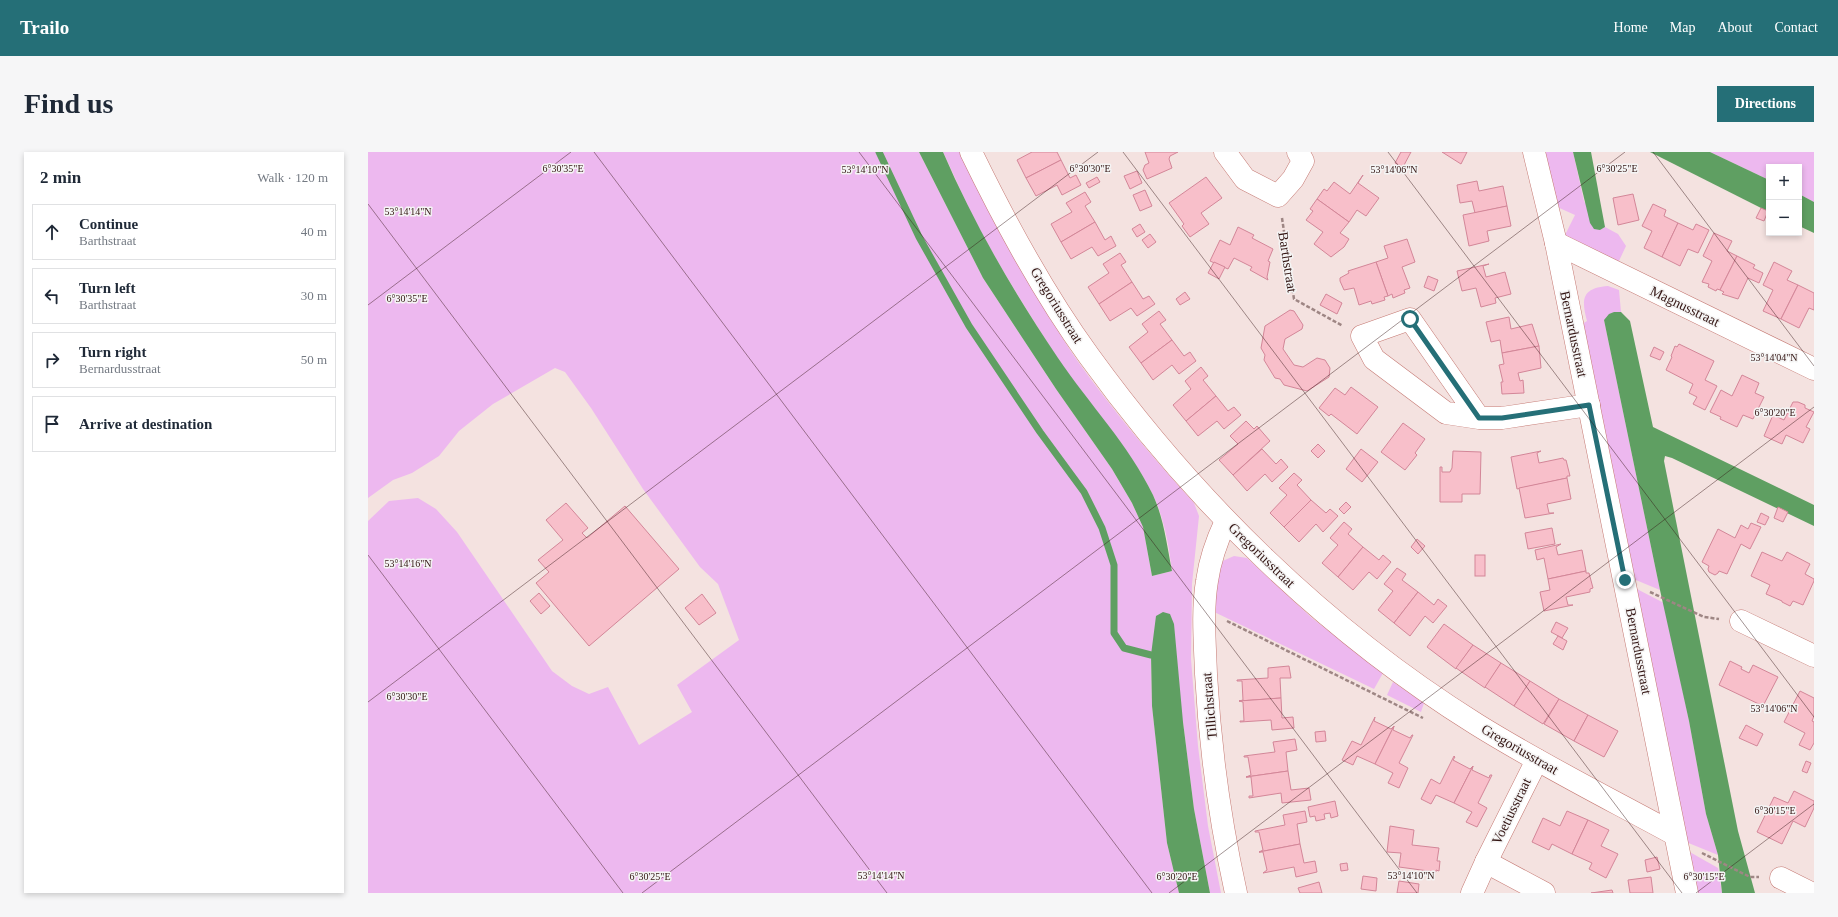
<!DOCTYPE html>
<html lang="en">
<head>
<meta charset="utf-8">
<style>
	body { margin:0; font-family:Georgia,serif; background:#f6f6f7; color:#1f2937 }
	.controls { position:absolute; right:12px; top:12px; display:grid; overflow:hidden; border-radius:0px; box-shadow:0 2px 6px #0003 }
	.controls button { width:36px; height:36px; display:grid; place-items:center; padding:0; border:0; border-bottom:1px solid #e0e1e3; background:#fff; color:#1f2937; font:20px sans-serif }
	.stop { position:absolute; width:12px; height:12px; margin:-9px; border:3px solid #256f77; border-radius:50%; background:#fff }
	.stop.end { background:#256f77; border-color:#fff; box-shadow:0 1px 4px #0008 }
	.list { margin:0; padding:0; list-style:none }
	h2 { display:flex; justify-content:space-between; align-items:center; height:52px; margin:0; padding:0 16px; font-size:17px }
	h2 small { font-size:13px; font-weight:400; color:#747a83 }
	.list li { display:grid; grid-template-columns:26px 1fr auto; gap:12px; align-items:center; box-sizing:border-box; height:56px; margin:0 8px 8px; padding:0 8px; border:1px solid #e0e1e3; border-radius:0px }
	.list b { display:block; font-size:15px; white-space:nowrap }
	.list p { margin:0; font-size:13px; white-space:nowrap; color:#747a83 }
	.list em { font-size:13px; font-style:normal; color:#747a83 }
	.icon { flex:none; width:22px; height:22px; fill:none; stroke:currentColor; stroke-width:2; stroke-linecap:round; stroke-linejoin:round }
	.map { position:relative; flex:none; width:1446px; height:741px; overflow:hidden; border-radius:0px }
	header { display:flex; align-items:center; gap:24px; box-sizing:border-box; height:56px; padding:0 20px; background:#256f77; color:#fff }
	header strong { font-size:19px }
	nav { display:flex; gap:22px; margin-inline-start:auto; font-size:14px }
	.intro { display:flex; align-items:center; justify-content:space-between; box-sizing:border-box; height:96px; padding:0 24px }
	h1 { margin:0; font-size:28px }
	.button { padding:10px 18px; border-radius:0px; background:#256f77; color:#fff; font-size:14px; font-weight:700 }
	main { display:flex; gap:24px; padding:0 24px }
	aside { flex:1; background:#fff; border-radius:0px; box-shadow:0 2px 6px #0003 }
	.map>svg:first-child { display:block }
	.green { fill:#edb8ef }
	.water { fill:#5f9f62 }
	.lines { fill:none; stroke-linecap:round; stroke-linejoin:round }
	.stream { stroke:#5f9f62; stroke-width:7 }
	.building { fill:#f8bfca; stroke:#d38698 }
	.minor-casing { stroke:#c57973; stroke-width:23 }
	.path { stroke:#9e8684; stroke-width:2.5; stroke-dasharray:4 2; stroke-linecap:butt }
	.minor { stroke:#fff; stroke-width:22 }
	.route { stroke:#256f77; stroke-width:5 }
	.ticks { fill:none; stroke:#331513; stroke-width:1; stroke-opacity:0.45 }
	.labels { text-anchor:middle; stroke-width:3; stroke-linejoin:round; paint-order:stroke }
	.street-label { font-size:14px; fill:#331513; stroke:#f4f4f4 }
	.ticks-label { font-size:10px; text-anchor:middle; fill:#331513; stroke:#f4f4f4; stroke-width:3; stroke-linejoin:round; paint-order:stroke }
</style>
</head>
<body>
<header>
<strong>Trailo</strong>
<nav><a>Home</a><a>Map</a><a>About</a><a>Contact</a></nav>
</header>
<div class="intro"><h1>Find us</h1><a class="button">Directions</a></div>
<main>
<aside>
<h2>2 min<small>Walk · 120 m</small></h2>
<ul class="list">
<li><svg class="icon" aria-label="ahead" viewBox="0 0 24 24"><path d="M12 20V5M6 11l6-6 6 6"/></svg><div><b>Continue</b><p>Barthstraat</p></div><em>40 m</em></li>
<li><svg class="icon" aria-label="left" viewBox="0 0 24 24"><path d="M17 20v-9H6M10 6l-5 5 5 5"/></svg><div><b>Turn left</b><p>Barthstraat</p></div><em>30 m</em></li>
<li><svg class="icon" aria-label="right" viewBox="0 0 24 24"><path d="M7 20v-9h11M14 6l5 5-5 5"/></svg><div><b>Turn right</b><p>Bernardusstraat</p></div><em>50 m</em></li>
<li><svg class="icon" aria-label="arrive" viewBox="0 0 24 24"><path d="M6 21V4h12l-3 4 3 4H6"/></svg><div><b>Arrive at destination</b></div></li>
</ul>
</aside>
<div class="map">
<svg width="1446" height="741" viewBox="0 0 1446 741">
	<rect width="100%" height="100%" fill="#f4e2e0"/>
	<g class="green">
		<path d="M0,0H551L615,126L688,237L744,317L764,351L775,375L784,424L804,419C801,394 796,366 785,343C760,292 719,251 688,204C664,166 639,127 617,87C601,59 589,29 575,0H593C629,72 665,144 711,211C746,260 786,307 826,351L831,364L824,432L823,507L830,594L840,674L853,741H842L826,657L815,570L783,503L784,554L799,691L811,741H0V369L21,349L50,346L68,357L89,380L184,519L204,534L221,542L240,535L271,593L324,560L309,533L371,488L350,432L332,415L275,337L223,256L197,220L187,216L125,252L91,279L71,304L44,321L25,328L0,346Z"/>
		<path d="M1175,0H1205L1216,49L1232,78L1237,75L1250,82L1258,94L1250,111L1209,91L1197,83L1207,63L1187,54Z"/>
		<path d="M1342,0H1446V50L1431,42V15H1401V28Z"/>
		<path d="M1240,134L1251,138L1253,160H1246L1236,168L1292,438L1263,426L1211,174L1219,169C1213,147 1214,136 1240,134Z"/>
		<path d="M866,404L879,406L944,466L1015,521L1006,537L842,458L850,411Z"/>
		<path d="M1265,435L1296,451L1321,569L1338,662L1350,703L1318,690Z"/>
		<path d="M1025,530L1056,551L1053,560L1019,543Z"/>
		<path d="M1320,699L1350,716L1354,741H1328Z"/>
	</g>
	<g class="water">
		<path d="M551,0H575C606,72 646,141 690,206C721,252 761,293 785,343C796,367 799,394 804,419L784,424L775,375L764,351L744,317L688,237L615,126Z"/>
		<path d="M1205,0H1223L1237,75L1232,78L1226,77L1222,71Z"/>
		<path d="M1282,0H1342L1401,28V60Z"/>
		<path d="M1431,42L1446,50V81L1431,74Z"/>
		<path d="M1246,160H1253L1262,169L1285,275L1446,353V374L1304,306L1297,304L1296,309L1370,679L1387,741H1354L1350,703L1338,662L1321,569L1292,438L1236,168L1241,162Z"/>
		<path d="M795,460L802,462L806,472L815,570L826,657L842,741H811L799,691L784,554L783,503L788,464Z"/>
	</g>
	<g class="lines">
		<path class="stream" d="M511,0L551,85L601,174L672,280L716,340L734,376L746,413V481L756,496L783,503"/>
	</g>
	<g class="building">
		<path d="M664,0H689L693,8L658,26L649,8Z"/>
		<path d="M777,0H810L802,4L801,7L804,16L779,27L775,18L777,13L781,11Z"/>
		<path d="M1033,0H1043L1035,15L1027,11Z"/>
		<path d="M1074,0H1099L1093,12Z"/>
		<path d="M693,8L702,26L708,23L713,33L694,43L689,33L668,44L658,26Z"/>
		<path d="M769,19L774,31L762,37L756,24Z"/>
		<path d="M995,23L990,31L1011,46L998,64L989,58L981,70L949,47L956,37L959,39L966,30L982,42Z"/>
		<path d="M729,25L732,30L721,36L718,31Z"/>
		<path d="M838,25L854,46L833,61L841,72L822,85L814,74L816,72L801,51Z"/>
		<path d="M1109,29L1111,39L1135,34L1139,54L1107,61L1104,49L1092,51L1089,33Z"/>
		<path d="M777,38L784,54L772,59L765,43Z"/>
		<path d="M717,40L723,50L717,54L727,70L693,90L683,72L704,60L698,51Z"/>
		<path d="M1265,42L1271,68L1250,73L1245,46Z"/>
		<path d="M949,47L981,70L972,81L981,87L976,95L963,105L946,92L955,80L938,68L945,59L942,57Z"/>
		<path d="M1285,52L1298,58L1296,64L1310,71L1294,105L1276,96L1284,79L1274,74Z"/>
		<path d="M1139,54L1143,74L1119,79L1121,89L1101,94L1095,63Z"/>
		<path d="M1393,56L1400,59L1396,69L1388,66Z"/>
		<path d="M727,70L737,88L743,84L748,94L730,104L724,95L703,107L693,90Z"/>
		<path d="M1310,71L1325,78L1328,72L1341,78L1330,101L1320,97L1312,114L1294,105Z"/>
		<path d="M772,72L777,80L769,85L764,77Z"/>
		<path d="M870,75L886,83L884,86L905,97L900,109L902,110L899,125L900,128L882,118L884,115L866,106L860,117L842,109L852,88L862,93Z"/>
		<path d="M1346,81L1364,89L1359,99L1369,104L1352,138L1349,137L1348,139L1340,135L1341,132L1334,130L1344,109L1335,104Z"/>
		<path d="M782,82L788,90L780,96L774,88Z"/>
		<path d="M1039,87L1047,110L1034,115L1042,136L1036,138L1037,141L1025,146L1024,142L1020,144L1008,110L1020,106L1016,94Z"/>
		<path d="M752,101L758,110L753,113L764,130L731,152L720,135L741,121L735,112Z"/>
		<path d="M1369,104L1387,113L1385,116L1395,121L1391,131L1380,126L1370,147L1354,142L1356,140L1352,138Z"/>
		<path d="M846,110L857,115L851,127L840,121Z"/>
		<path d="M1008,110L1020,144L1016,145L1017,148L1004,152L1003,149L991,153L986,136L976,138L972,129V126L981,121L980,119Z"/>
		<path d="M1406,110L1424,119L1419,128L1430,133L1413,167L1395,159L1405,138L1395,133Z"/>
		<path d="M1121,112L1115,114L1118,125L1137,120L1143,142L1127,146L1128,151L1113,155L1108,136L1094,139L1089,119Z"/>
		<path d="M1060,124L1070,128L1066,139L1056,135Z"/>
		<path d="M764,130L775,147L781,144L787,152L769,164L763,156L742,169L731,152Z"/>
		<path d="M1430,133L1446,141V158L1441,156L1431,176L1413,167Z"/>
		<path d="M817,140L822,147L812,153L808,147Z"/>
		<path d="M958,142L974,151L969,162L952,153Z"/>
		<path d="M922,158L926,159L935,173L934,177L917,187L915,197L926,213L935,215L949,206L957,208L962,216L961,225L939,239L916,233L912,227L907,226L896,208L897,203L893,196L897,174Z"/>
		<path d="M791,159L798,168L792,172L804,188L773,211L761,195L780,180L774,172Z"/>
		<path d="M1141,165L1143,177L1164,172L1171,194L1134,201L1132,188L1123,190L1118,170Z"/>
		<path d="M804,188L816,204L822,200L828,209L811,222L804,213L785,228L773,211Z"/>
		<path d="M1311,192L1346,209L1337,228L1349,234L1337,258L1325,252L1329,245L1321,241L1325,232L1298,218L1304,205L1303,204L1307,194L1309,195Z"/>
		<path d="M1171,194L1173,216L1150,221L1152,229L1155,228L1156,241L1134,242L1133,230H1135L1131,213L1136,212L1134,201Z"/>
		<path d="M1286,195L1296,200L1292,208L1282,204Z"/>
		<path d="M833,215L840,224L835,228L848,244L818,269L805,253L823,237L817,229Z"/>
		<path d="M1374,223L1391,231L1387,241L1396,245L1385,267L1375,263L1369,275L1352,267L1353,265L1342,260L1353,238L1364,244Z"/>
		<path d="M983,235L1010,255L989,282L963,262L961,264L951,256L967,236L977,243Z"/>
		<path d="M848,244L860,259L866,255L873,263L856,277L849,269L830,284L818,269Z"/>
		<path d="M1425,250H1430L1437,253V256L1446,260L1438,275L1442,277L1435,291L1418,283L1414,292L1396,284L1405,263L1416,268Z"/>
		<path d="M878,269L886,277L889,274L902,289L865,323L851,308L870,292L862,284Z"/>
		<path d="M1035,271L1057,287L1047,301L1049,303L1037,318L1013,300Z"/>
		<path d="M950,292L957,299L950,306L943,299Z"/>
		<path d="M894,297L908,312L913,307L920,315L904,330L897,322L879,339L865,323Z"/>
		<path d="M993,297L1010,310L994,330L978,317Z"/>
		<path d="M1085,299L1113,300L1112,342H1094V350H1072V315H1074V320H1082L1084,316Z"/>
		<path d="M1173,299L1169,301L1171,311L1195,306L1196,308H1198L1202,324H1199V326L1149,337L1143,305Z"/>
		<path d="M926,321L934,328L929,333L943,348L916,375L902,361L919,343L911,336Z"/>
		<path d="M1199,326L1203,347L1179,352L1181,361H1186L1157,366L1151,336Z"/>
		<path d="M943,348L958,361L962,357L970,364L955,380L948,372L931,390L916,375Z"/>
		<path d="M978,350L983,355L976,362L971,357Z"/>
		<path d="M198,351L220,376L214,381L219,386L257,354L311,417L221,494L168,431L181,420L170,408L195,388L178,368Z"/>
		<path d="M1410,355L1420,360L1415,370L1406,366Z"/>
		<path d="M1393,361L1401,365L1397,373L1389,370Z"/>
		<path d="M976,370L984,377L980,382L995,395L970,425L954,411L970,393L962,386Z"/>
		<path d="M1383,371L1393,375L1382,397L1373,392L1359,422L1351,419L1350,421L1347,423L1341,420L1340,417L1341,414L1334,410L1350,377L1367,386L1373,373L1380,377Z"/>
		<path d="M1184,376L1187,392L1160,397L1157,381Z"/>
		<path d="M1049,387L1057,394L1050,402L1043,395Z"/>
		<path d="M1193,392L1188,395L1190,403L1214,398L1218,419L1180,427L1176,406L1169,408L1167,398Z"/>
		<path d="M995,395L1011,408L1015,403L1023,410L1009,427L1001,420L985,438L970,425Z"/>
		<path d="M1394,400L1414,409L1419,400L1442,412L1437,422L1446,427V429L1435,453L1425,449L1422,454L1414,450V449L1398,442L1402,433L1383,424Z"/>
		<rect x="1107" y="403" width="10" height="21"/>
		<path d="M1029,416L1038,422L1034,428L1050,440L1026,471L1010,458L1025,439L1016,432Z"/>
		<path d="M1218,419V421H1221L1225,436L1222,437V440L1198,445L1200,453H1205L1176,459L1172,440L1182,438L1180,427Z"/>
		<path d="M1050,440L1066,453L1070,447L1079,454L1065,471L1057,464L1042,484L1026,471Z"/>
		<path d="M171,441L182,454L173,462L162,449Z"/>
		<path d="M334,442L348,461L331,473L317,456Z"/>
		<path d="M1188,470L1200,476L1194,486L1183,480Z"/>
		<path d="M1076,472L1105,493L1088,517L1059,495Z"/>
		<path d="M1190,484L1199,489L1195,498L1185,492Z"/>
		<path d="M1105,493L1133,511L1117,536L1088,516Z"/>
		<path d="M1362,509L1374,515L1373,517L1381,521L1385,513L1410,525L1395,554L1351,533Z"/>
		<path d="M1133,511L1162,529L1146,554L1117,535Z"/>
		<path d="M921,514L923,526H912L913,546L871,549L875,548L874,529H869V528L900,526V516Z"/>
		<path d="M1162,529L1191,547L1175,572L1146,554Z"/>
		<path d="M1432,539L1446,546V564L1444,569L1446,570V591L1442,598L1431,593L1437,581L1416,570Z"/>
		<path d="M913,546L914,566L925,565L926,576L904,578L903,568L872,570V569H876L875,550L871,549Z"/>
		<path d="M1191,547L1220,563L1206,589L1176,572Z"/>
		<path d="M1220,563L1250,579L1236,605L1206,589Z"/>
		<path d="M1007,565L1006,569L1023,577L1026,574L1007,612L989,604L985,613L974,608L984,589L993,593Z"/>
		<path d="M1378,573L1395,582L1389,594L1371,586Z"/>
		<path d="M1026,574L1025,578L1042,586L1044,583H1045L1031,611L1040,616L1031,636L1020,631L1025,621L1007,612Z"/>
		<path d="M957,579L958,589L948,590L947,580Z"/>
		<path d="M927,587L929,598L918,600L920,619L878,625L883,623L880,605H876V604L907,600L905,590Z"/>
		<path d="M1086,604L1087,605L1085,608L1102,617L1105,614L1086,651L1068,643L1063,652L1053,647L1063,627L1072,632Z"/>
		<path d="M1438,609L1443,611L1439,621L1434,619Z"/>
		<path d="M1105,614L1104,618L1121,626L1122,623H1124L1110,651L1119,656L1109,675L1098,670L1104,660L1086,651Z"/>
		<path d="M920,619L923,638L941,636L943,648L914,651L913,641L881,646V644H885L883,625H878Z"/>
		<path d="M1426,639L1446,649V656L1437,675L1425,669L1414,692L1389,680L1406,645L1420,651Z"/>
		<path d="M967,649L970,664L963,666L962,661L956,662L957,667L948,669L947,664L942,665L940,655Z"/>
		<path d="M937,659L939,670L929,672L932,692L891,700L895,698L891,680H887V679L917,673L915,663Z"/>
		<path d="M1199,659L1220,668L1204,702L1184,692L1181,698L1164,690L1175,666L1192,674Z"/>
		<path d="M1220,668L1241,678L1233,694L1250,702L1238,726L1221,717L1224,711L1204,702Z"/>
		<path d="M1022,674L1046,678L1044,693L1071,696L1069,709H1072L1071,719L1068,718V720L1031,715L1033,701L1019,700Z"/>
		<path d="M932,692L936,711L947,709L949,720L928,725L926,715L895,721L899,718L895,700H891Z"/>
		<path d="M1289,705L1292,717L1279,720L1277,708Z"/>
		<path d="M979,711L980,718L973,719L972,712Z"/>
		<path d="M995,724L1009,726L1008,739L993,737Z"/>
		<path d="M1283,725L1285,741H1262L1260,728Z"/>
		<path d="M1031,729L1051,732L1050,741H1029Z"/>
		<path d="M951,730L954,741H932L930,736Z"/>
		<path d="M1244,738L1245,741H1223Z"/>
	</g>
	<g class="lines">
		<g class="minor-casing">
			<g id="minor">
				<path d="M603,0C637,70 675,141 721,204C826,349 956,477 1108,572C1172,612 1240,646 1306,682"/>
				<path d="M857,0L877,27L910,44L925,27L935,9L930,0"/>
				<path d="M1166,0L1188,91L1319,741"/>
				<path d="M1188,91L1446,217"/>
				<path d="M1111,266L1078,261L1006,207L994,184L1042,167L1111,266H1134L1221,253"/>
				<path d="M858,369C849,388 842,407 839,429C834,459 837,492 838,522C842,596 852,669 868,741"/>
				<path d="M1373,469L1446,504"/>
				<path d="M1118,710L1176,741"/>
				<path d="M1413,726L1443,741"/>
				<path d="M1104,741L1118,710L1169,608"/>
			</g>
		</g>
		<g class="path">
			<path d="M914,66L926,147L975,174"/>
			<path d="M1282,440L1336,465L1351,467"/>
			<path d="M859,469L1055,566"/>
			<path d="M1334,701L1382,725H1391"/>
		</g>
		<use href="#minor" class="minor"/>
	</g>
	<g class="lines">
		<path class="route" d="M1042,167L1111,266H1134L1221,253L1257,428"/>
	</g>
	<path class="ticks" d="M226,0L784,741M491,0L1049,741M755,0L1314,741M1020,0L1446,565M1285,0L1446,214M0,52L519,741M0,153L203,0M0,403L255,741M0,550L730,0M274,741L1257,0M801,741L1446,255M1328,741L1446,652"/>
	<g class="labels">
		<g class="street-label">
			<text transform="translate(920 110) rotate(81)" y="5">Barthstraat</text>
			<text transform="translate(689 153) rotate(58)" y="5">Gregoriusstraat</text>
			<text transform="translate(1317 154) rotate(26)" y="5">Magnusstraat</text>
			<text transform="translate(1206 182) rotate(78)" y="5">Bernardusstraat</text>
			<text transform="translate(894 403) rotate(44)" y="5">Gregoriusstraat</text>
			<text transform="translate(1271 499) rotate(79)" y="5">Bernardusstraat</text>
			<text transform="translate(841 554) rotate(-95)" y="5">Tillichstraat</text>
			<text transform="translate(1152 597) rotate(30)" y="5">Gregoriusstraat</text>
			<text transform="translate(1143 659) rotate(-64)" y="5">Voetiusstraat</text>
		</g>
	</g>
	<g class="ticks-label">
		<text x="195" y="20">6°30'35"E</text>
		<text x="722" y="20">6°30'30"E</text>
		<text x="1249" y="20">6°30'25"E</text>
		<text x="497" y="21">53°14'10"N</text>
		<text x="1026" y="21">53°14'06"N</text>
		<text x="40" y="63">53°14'14"N</text>
		<text x="39" y="150">6°30'35"E</text>
		<text x="1406" y="209">53°14'04"N</text>
		<text x="1407" y="264">6°30'20"E</text>
		<text x="40" y="415">53°14'16"N</text>
		<text x="39" y="548">6°30'30"E</text>
		<text x="1406" y="560">53°14'06"N</text>
		<text x="1407" y="662">6°30'15"E</text>
		<text x="513" y="727">53°14'14"N</text>
		<text x="1043" y="727">53°14'10"N</text>
		<text x="282" y="728">6°30'25"E</text>
		<text x="809" y="728">6°30'20"E</text>
		<text x="1336" y="728">6°30'15"E</text>
	</g>
</svg>
<div class="controls">
<button>+</button>
<button>−</button>
</div>
<div class="stop" style="left:1042px;top:167px"></div>
<div class="stop end" style="left:1257px;top:428px"></div>
</div>
</main>
</body>
</html>
